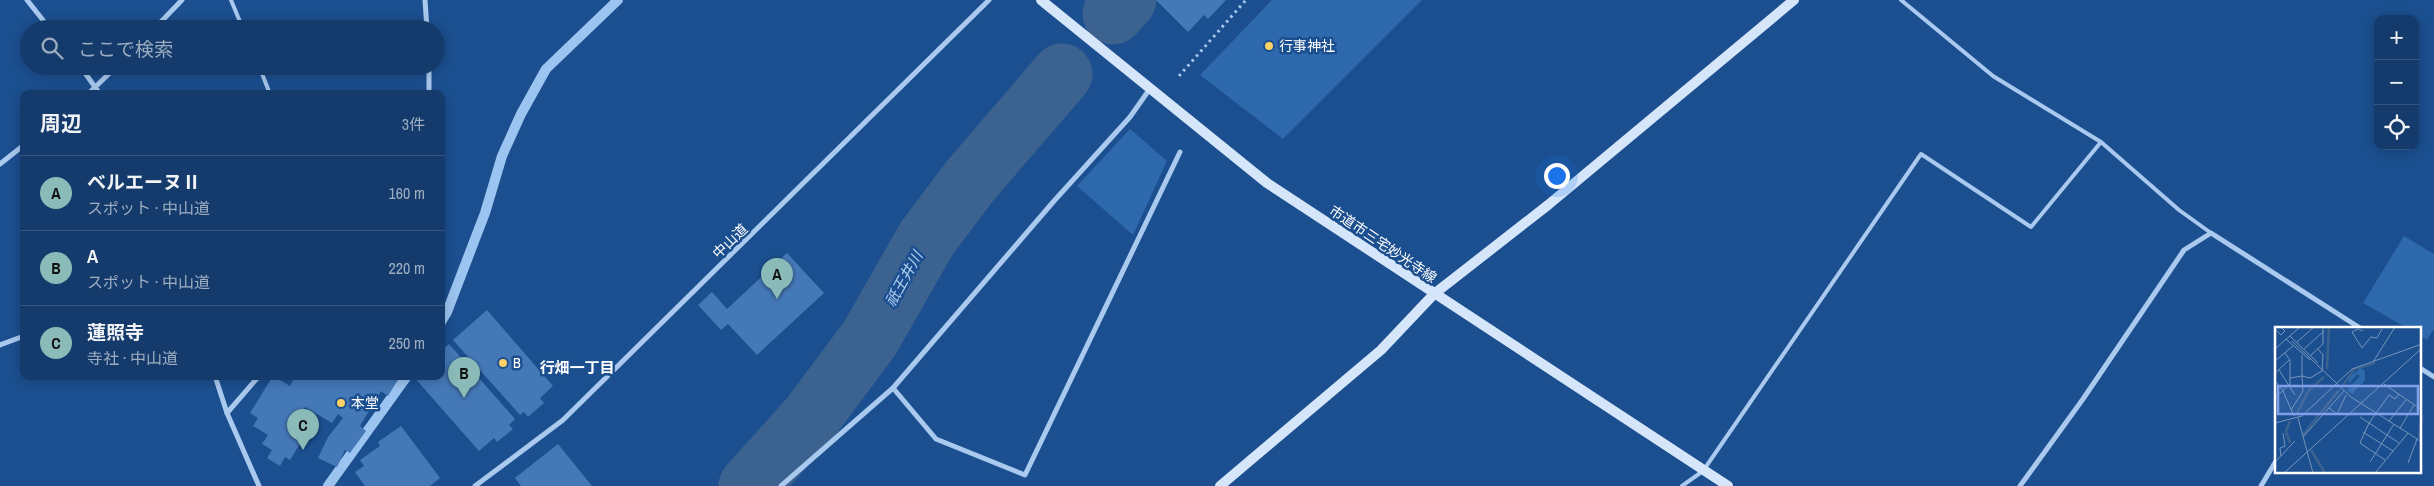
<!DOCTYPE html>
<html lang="ja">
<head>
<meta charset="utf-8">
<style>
	body { margin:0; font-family:"Archivo Narrow","Noto Sans JP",sans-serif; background:#214673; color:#f1f3f6 }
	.controls { position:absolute; right:15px; top:15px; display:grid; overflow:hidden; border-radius:10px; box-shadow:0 2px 12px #0003 }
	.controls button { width:45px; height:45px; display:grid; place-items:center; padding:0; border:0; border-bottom:1px solid #33557e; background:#143b6b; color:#f1f3f6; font:25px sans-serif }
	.you { position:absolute; left:1556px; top:175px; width:18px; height:18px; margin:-12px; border:4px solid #fff; border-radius:50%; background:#1a73e8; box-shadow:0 0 0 8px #1a73e833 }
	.badge { display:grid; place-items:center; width:32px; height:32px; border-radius:50%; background:#8bbbb9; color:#111; font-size:16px; font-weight:700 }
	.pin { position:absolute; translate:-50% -41px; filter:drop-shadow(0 1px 2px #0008) }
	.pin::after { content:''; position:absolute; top:26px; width:18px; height:15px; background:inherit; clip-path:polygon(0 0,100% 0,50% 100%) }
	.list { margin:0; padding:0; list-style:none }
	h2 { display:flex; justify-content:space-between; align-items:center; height:65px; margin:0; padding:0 20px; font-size:21px }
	h2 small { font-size:16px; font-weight:400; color:#9dadc1 }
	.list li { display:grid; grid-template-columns:32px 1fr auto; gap:15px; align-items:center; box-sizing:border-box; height:75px; padding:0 20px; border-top:1px solid #33557e }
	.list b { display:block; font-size:19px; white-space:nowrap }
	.list p { margin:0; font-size:16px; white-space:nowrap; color:#9dadc1 }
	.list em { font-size:16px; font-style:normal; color:#9dadc1 }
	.icon { flex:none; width:28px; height:28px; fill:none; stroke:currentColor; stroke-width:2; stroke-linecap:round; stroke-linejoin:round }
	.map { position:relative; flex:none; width:2434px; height:486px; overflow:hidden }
	.search { position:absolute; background:#143b6b; box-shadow:0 2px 12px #0003; left:20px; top:20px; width:425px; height:55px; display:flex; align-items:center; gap:12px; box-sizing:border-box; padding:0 18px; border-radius:28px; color:#9dadc1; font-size:19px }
	.panel { position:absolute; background:#143b6b; box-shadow:0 2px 12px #0003; left:20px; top:90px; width:425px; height:290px; border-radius:10px }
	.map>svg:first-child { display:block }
	.green { fill:#2e69ad }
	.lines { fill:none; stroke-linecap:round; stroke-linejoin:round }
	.stream { stroke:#9cc4f0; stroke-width:10 }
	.river { stroke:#3c6290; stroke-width:61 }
	.building { fill:#4478b7 }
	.path { stroke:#a9c9ee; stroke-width:3; stroke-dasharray:2.5 4; stroke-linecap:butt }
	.lane { stroke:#a9c9ee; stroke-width:4 }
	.street { stroke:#a9c9ee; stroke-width:5 }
	.secondary { stroke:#d6e6fa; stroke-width:10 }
	.poi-dot { fill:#ffd166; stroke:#1b4f8f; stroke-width:2 }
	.labels { text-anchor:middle; stroke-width:5; stroke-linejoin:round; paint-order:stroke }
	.poi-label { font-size:14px; fill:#fff; stroke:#1b4f8f; text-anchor:start }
	.street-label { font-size:14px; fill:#fff; stroke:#1b4f8f }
	.water-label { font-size:15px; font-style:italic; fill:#b5d3f5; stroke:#1b4f8f }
	.neighbourhood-label { font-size:15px; font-weight:bold; fill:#fff; stroke:#1b4f8f }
	.inset-river { fill:none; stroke:#3c6290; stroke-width:2.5 }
	.inset-road { fill:none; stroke:#7695bc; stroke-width:1 }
	.view { fill:#839eea; fill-opacity:0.15; stroke:#839eea; stroke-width:2.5 }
	.inset-edge { fill:none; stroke:#fff; stroke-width:2.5 }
</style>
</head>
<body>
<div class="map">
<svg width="2434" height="486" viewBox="0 0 2434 486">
	<rect width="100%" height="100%" fill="#1b4f8f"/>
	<g class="green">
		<path d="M1272,0H1422L1283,139L1200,75Z"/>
		<path d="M1130,129L1167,161L1133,235L1077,186Z"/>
		<path d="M2404,236L2434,254V329L2427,340L2420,336V328H2407L2363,303Z"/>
	</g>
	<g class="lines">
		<g class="stream">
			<path d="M441,322L447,312L485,213L502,156L521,114L546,69L618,0"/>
			<path d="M328,486L407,376"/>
		</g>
		<g class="river">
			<path d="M1113,14L1126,0"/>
			<path d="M749,486L811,417L870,338L927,238L970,181L1062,74"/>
		</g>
	</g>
	<g class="building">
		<path d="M1156,0H1226L1208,19L1204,15L1188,32Z"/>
		<path d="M787,253L824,293L757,355L728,324L721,330L698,305L712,292L727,309Z"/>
		<path d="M487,310L553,386L540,398L544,403L528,417L524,412L520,415L453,340Z"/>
		<path d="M449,344L515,419L509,425L513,429L497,442L494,438L479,451L413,376H441V351Z"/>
		<path d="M273,376L290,386L295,376H400L388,396L381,391L360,426L366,431L350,453L345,450L337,467L318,458L328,437L343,418L338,414L332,423L305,407L300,415L313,423L290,460L285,457L280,466L267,458L272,450L262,444L268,435L253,426L258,418L250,413Z"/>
		<path d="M401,426L440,478L430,486H365L355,472L364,466L360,460L380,446L378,442Z"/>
		<path d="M558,444L592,486H521L515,478Z"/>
	</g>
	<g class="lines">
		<path class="path" d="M1179,76L1246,0"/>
		<g class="lane">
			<path d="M231,0L243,29"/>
			<path d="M1901,0L1993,76L2101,142L2179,210L2211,233"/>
			<path d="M259,66L270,94"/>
			<path d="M1682,486L1703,471L1921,154L2031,227L2101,142"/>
		</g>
		<g class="street">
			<path d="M27,0L50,29"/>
			<path d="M425,0L427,29"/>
			<path d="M154,29L182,0"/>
			<path d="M80,66L100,94"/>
			<path d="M88,94L117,66"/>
			<path d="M429,94V66"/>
			<path d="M0,164L24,145"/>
			<path d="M0,345L24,336"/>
			<path d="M2420,368L2434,377"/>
			<path d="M215,376L227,413L259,486"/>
			<path d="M893,388L936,439L1025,475L1180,152"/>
			<path d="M227,413L259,376"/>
			<path d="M475,486L563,420L989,0"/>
			<path d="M781,486L893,388L1054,201L1130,117L1149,90"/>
			<path d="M2020,486L2083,399L2184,250L2211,233L2360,328"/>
			<path d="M2261,486L2276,461"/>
		</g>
		<g class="secondary">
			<path d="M1041,0L1267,183L1728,486"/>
			<path d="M1220,486L1381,350L1434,294L1548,205L1794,0"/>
		</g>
	</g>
	<g class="poi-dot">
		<circle cx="1269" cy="46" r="5"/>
		<circle cx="503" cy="363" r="5"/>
		<circle cx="341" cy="403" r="5"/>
	</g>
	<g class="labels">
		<g class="poi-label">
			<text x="1279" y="51">行事神社</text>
			<text x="513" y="368">B</text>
			<text x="351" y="408">本堂</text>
		</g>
		<g class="street-label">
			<text transform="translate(730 241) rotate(-44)" y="5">中山道</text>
			<text transform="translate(1383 244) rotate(34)" y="5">市道市三宅妙光寺線</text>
		</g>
		<g class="water-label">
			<text transform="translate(904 279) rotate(-61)" y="5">祇王井川</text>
		</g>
		<g class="neighbourhood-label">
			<text x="577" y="373">行畑一丁目</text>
		</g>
	</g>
	<g transform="translate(2275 327)">
		<rect width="146" height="146" fill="#1b4f8f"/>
		<path d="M86,41L90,44V53L77,67L72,63L85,49L82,47L74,57L73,51Z" fill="#2e69ad"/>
		<path class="inset-river" d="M52,42L54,0M67,60L79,42L100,36M21,88L34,63L49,50M15,94L11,104L15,116M28,108L64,63M144,111L147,88M36,123L50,146"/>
		<path class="inset-road" d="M0,2L6,8L10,4L6,0M88,4L83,2L77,5L87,21L96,10L102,11L107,2M15,9L43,36M11,12L35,33M17,14L76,70L147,115M22,15L39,0M0,22L25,0M29,22L49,4M27,28V49L35,51L47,44L48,28L43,22M35,29L48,17V0M0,34L18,19M98,35L120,0M4,43L20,68M0,46L14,33M15,51L27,49L28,64L16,83M0,54L8,64L19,89M109,57L147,83M0,71L15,57V33L10,26M54,81L62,87L71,68M85,90L124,116M23,91L38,146M114,94L131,73M0,96L27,89L77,42L147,17M125,101L139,78M88,105L118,124M28,110L69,64M6,129L5,121L10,119L8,106M110,133L85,116L94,96L114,68L120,72L124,67M0,135L20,114M95,135L119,97M133,136L142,112M9,146L147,21M100,146L133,106"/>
		<path class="view" d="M3,59H143V87H3Z"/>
		<rect width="146" height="146" class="inset-edge"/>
	</g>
</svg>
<div class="controls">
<button>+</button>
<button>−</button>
<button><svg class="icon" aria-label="locate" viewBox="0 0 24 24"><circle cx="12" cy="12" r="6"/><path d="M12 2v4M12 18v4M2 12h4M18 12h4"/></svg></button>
</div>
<div class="you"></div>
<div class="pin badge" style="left:777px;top:299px">A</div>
<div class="pin badge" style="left:464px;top:398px">B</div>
<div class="pin badge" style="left:303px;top:450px">C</div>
<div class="search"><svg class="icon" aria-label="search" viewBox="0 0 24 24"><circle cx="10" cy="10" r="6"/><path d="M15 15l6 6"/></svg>ここで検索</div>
<section class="panel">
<h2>周辺<small>3件</small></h2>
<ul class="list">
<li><span class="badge">A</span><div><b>ベルエーヌⅡ</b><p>スポット · 中山道</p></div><em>160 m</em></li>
<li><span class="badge">B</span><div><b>A</b><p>スポット · 中山道</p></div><em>220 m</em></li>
<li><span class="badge">C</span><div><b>蓮照寺</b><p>寺社 · 中山道</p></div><em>250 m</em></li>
</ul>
</section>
</div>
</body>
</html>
